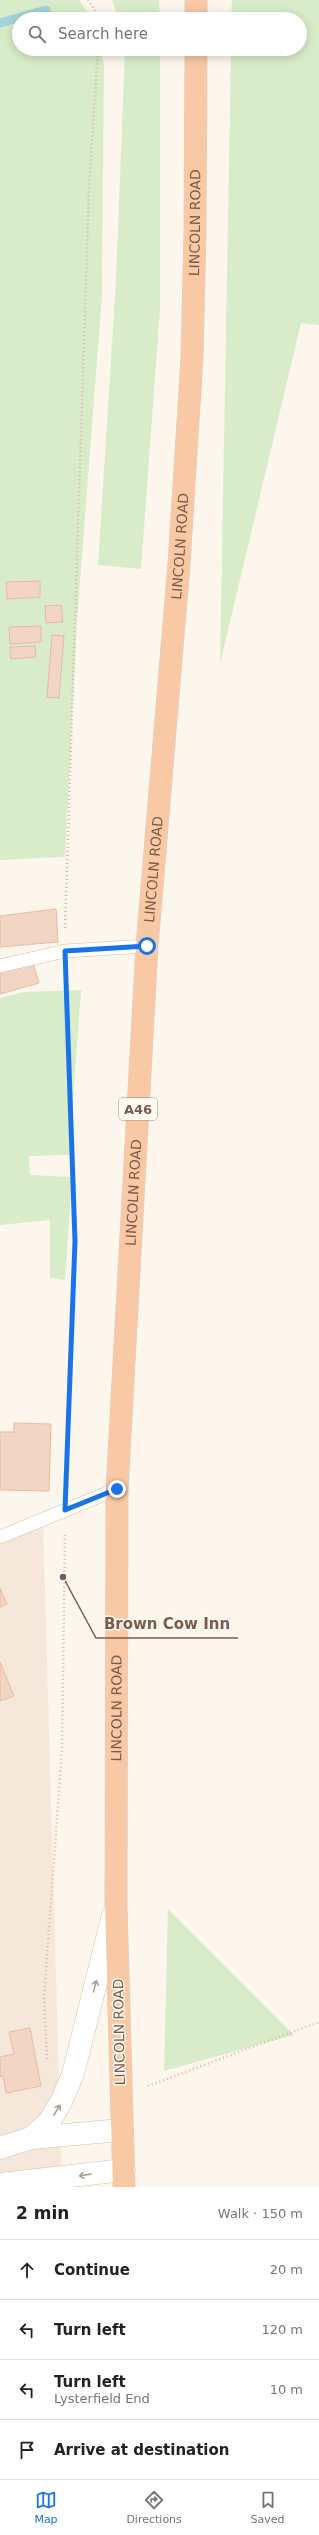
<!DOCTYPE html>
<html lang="en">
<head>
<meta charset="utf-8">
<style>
	body { margin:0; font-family:"DejaVu Sans",sans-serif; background:#f2f2f2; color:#222 }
	.stop { position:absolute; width:12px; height:12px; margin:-9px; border:3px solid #1a73e8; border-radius:50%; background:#fff }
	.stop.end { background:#1a73e8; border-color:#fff; box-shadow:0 1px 4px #0008 }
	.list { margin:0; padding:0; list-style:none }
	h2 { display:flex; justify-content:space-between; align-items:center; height:52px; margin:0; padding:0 16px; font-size:17px }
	h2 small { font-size:13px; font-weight:400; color:#767676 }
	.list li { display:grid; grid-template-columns:26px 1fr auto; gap:12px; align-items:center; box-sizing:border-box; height:60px; padding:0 16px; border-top:1px solid #e0e0e0 }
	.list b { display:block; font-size:15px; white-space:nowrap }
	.list p { margin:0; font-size:13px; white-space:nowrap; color:#767676 }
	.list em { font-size:13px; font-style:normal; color:#767676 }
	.icon { flex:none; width:22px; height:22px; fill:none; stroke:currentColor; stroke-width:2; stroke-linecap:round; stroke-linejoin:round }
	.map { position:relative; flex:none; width:319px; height:2187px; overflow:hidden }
	.search { position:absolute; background:#fff; box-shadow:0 2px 10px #0003; left:12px; right:12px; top:12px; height:44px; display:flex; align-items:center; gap:10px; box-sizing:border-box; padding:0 14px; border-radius:22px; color:#767676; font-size:15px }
	.sheet { height:292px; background:#fff }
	nav { display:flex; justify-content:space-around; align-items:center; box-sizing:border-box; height:56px; border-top:1px solid #e0e0e0; background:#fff; font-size:11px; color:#767676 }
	nav a { display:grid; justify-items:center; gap:2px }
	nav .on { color:#1a73e8 }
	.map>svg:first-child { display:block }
	.residential { fill:#f5e8da }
	.green { fill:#d8ecc9 }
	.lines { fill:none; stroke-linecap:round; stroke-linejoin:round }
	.stream { stroke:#a5d3da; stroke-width:9 }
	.building { fill:#f3d5c3; stroke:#e6bba3 }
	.service-casing { stroke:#d1beb0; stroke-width:14 }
	.tertiary-casing { stroke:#d1beb0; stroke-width:23 }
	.trunk-casing { stroke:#dad1cd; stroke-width:23 }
	.path { stroke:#d9b8a5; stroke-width:2.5; stroke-dasharray:1 3; stroke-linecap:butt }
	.service { stroke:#fff; stroke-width:13 }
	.tertiary { stroke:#fff; stroke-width:22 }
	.trunk { stroke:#f9c8a4; stroke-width:22 }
	.oneway { stroke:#af9d94 }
	.route { stroke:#1a73e8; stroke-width:5 }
	.labels { text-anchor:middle; stroke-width:3; stroke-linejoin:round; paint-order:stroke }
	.shield { fill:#fffaf3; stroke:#a28b7f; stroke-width:1 }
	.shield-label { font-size:13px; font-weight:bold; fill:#7a5c4d }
	.street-label { font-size:14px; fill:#7a5c4d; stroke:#fffaf3 }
	.leader { fill:none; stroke:#7a5c4d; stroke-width:1.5 }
	.callout-dot { fill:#7a5c4d; stroke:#fffaf3; stroke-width:1.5 }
	.callout-label { font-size:15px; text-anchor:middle; font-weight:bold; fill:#7a5c4d; stroke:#fffaf3; stroke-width:3; stroke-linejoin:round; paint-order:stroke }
</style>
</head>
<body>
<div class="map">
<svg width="319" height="2187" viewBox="0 0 319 2187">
	<rect width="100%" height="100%" fill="#fdf6ec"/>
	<path class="residential" d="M43,1520L62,2187H0V1536Z"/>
	<g class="green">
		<path d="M0,0H79L92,19H19V49H100L104,64L102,295L77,621L65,857L0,860Z"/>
		<path d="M112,0H159L160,19H119Z"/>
		<path d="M232,0H319V325L301,323L220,664L231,49H300V19H231Z"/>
		<path d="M125,49H160V309L141,569L98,565L116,280Z"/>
		<path d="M81,990L69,1155L29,1156L30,1175L72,1177L65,1280L50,1278V1220L0,1225V998L24,992Z"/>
		<path d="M168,1909L294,2035L164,2071Z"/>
	</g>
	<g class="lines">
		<path class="stream" d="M0,23L46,10"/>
	</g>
	<g class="building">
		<path d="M40,581V597L7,599L6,582Z"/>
		<path d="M61,605L63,622L46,623L45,606Z"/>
		<path d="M41,626V642L10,644L9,627Z"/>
		<path d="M52,635L64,636L59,698L47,697Z"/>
		<path d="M35,646L36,657L11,659L10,647Z"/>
		<path d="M56,909L58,942L0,947V916Z"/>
		<path d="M33,963L39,983L0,994V972Z"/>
		<path d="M14,1423L51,1424L49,1491L0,1490V1432H14Z"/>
		<path d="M0,1588L7,1604L0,1607Z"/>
		<path d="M0,1662L14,1696L0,1701Z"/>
		<path d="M30,2028L41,2086L6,2093L3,2076L0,2077V2057L14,2054L9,2032Z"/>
	</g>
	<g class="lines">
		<g class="service-casing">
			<g id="service">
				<path d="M0,966L65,951L147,946"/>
				<path d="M0,1537L117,1489"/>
			</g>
		</g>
		<g class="tertiary-casing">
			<g id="tertiary">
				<path d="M31,2138L49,2122L61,2102L73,2074L113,1915"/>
				<path d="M0,2148L31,2138L121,2130"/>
				<path d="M0,2184L124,2170"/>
			</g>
		</g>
		<g class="trunk-casing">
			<g id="trunk">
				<path d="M196,0V19"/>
				<path id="s1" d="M124,2187L116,1904L117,1489L147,946L179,564L192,358L195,232L196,49"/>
			</g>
		</g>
		<g class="path">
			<path d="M88,0L101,19"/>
			<path d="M65,928L89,187L98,49"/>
			<path d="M65,973L75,1241L66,1486"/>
			<path d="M47,2059L44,1998L62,1749L65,1535"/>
			<path d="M148,2086L319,2022"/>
		</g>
		<use href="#service" class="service"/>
		<use href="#tertiary" class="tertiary"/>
		<use href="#trunk" class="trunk"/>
	</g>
	<defs><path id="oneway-shaft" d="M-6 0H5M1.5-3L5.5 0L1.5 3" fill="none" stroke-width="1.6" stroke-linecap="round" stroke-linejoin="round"/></defs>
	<g class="oneway">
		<use href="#oneway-shaft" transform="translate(95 1986) rotate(-76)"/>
		<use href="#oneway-shaft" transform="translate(57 2110) rotate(-58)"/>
		<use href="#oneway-shaft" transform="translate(85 2175) rotate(172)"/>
	</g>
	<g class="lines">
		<path class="route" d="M117,1489L65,1510L75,1241L65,951L147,946"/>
	</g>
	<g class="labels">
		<rect class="shield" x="119" y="1098" width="38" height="22" rx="3"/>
		<g class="shield-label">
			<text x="138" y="1114">A46</text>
		</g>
		<g class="street-label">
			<text dy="5" stroke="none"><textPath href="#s1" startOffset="1967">LINCOLN ROAD</textPath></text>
			<text dy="5" stroke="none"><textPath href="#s1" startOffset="1643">LINCOLN ROAD</textPath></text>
			<text dy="5" stroke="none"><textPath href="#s1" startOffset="1319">LINCOLN ROAD</textPath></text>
			<text dy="5" stroke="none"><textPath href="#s1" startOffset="995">LINCOLN ROAD</textPath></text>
			<text dy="5" stroke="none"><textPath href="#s1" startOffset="479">LINCOLN ROAD</textPath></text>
			<text transform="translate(119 2032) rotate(-91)" y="5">LINCOLN ROAD</text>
		</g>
	</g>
	<path class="leader" d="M63 1577L96 1638H238"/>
	<circle class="callout-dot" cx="63" cy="1577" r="4"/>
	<g class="callout-label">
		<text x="167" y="1629">Brown Cow Inn</text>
	</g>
</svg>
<div class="stop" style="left:147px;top:946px"></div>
<div class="stop end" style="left:117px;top:1489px"></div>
<div class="search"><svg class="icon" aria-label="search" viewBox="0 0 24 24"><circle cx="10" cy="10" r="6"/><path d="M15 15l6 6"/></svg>Search here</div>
</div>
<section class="sheet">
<h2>2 min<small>Walk · 150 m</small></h2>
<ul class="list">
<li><svg class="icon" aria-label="ahead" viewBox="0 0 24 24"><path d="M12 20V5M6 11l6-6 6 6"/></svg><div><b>Continue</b></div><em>20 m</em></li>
<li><svg class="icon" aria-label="left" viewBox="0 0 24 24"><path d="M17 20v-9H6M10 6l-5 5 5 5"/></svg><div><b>Turn left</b></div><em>120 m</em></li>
<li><svg class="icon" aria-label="left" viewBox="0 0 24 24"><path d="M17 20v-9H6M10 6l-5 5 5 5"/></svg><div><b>Turn left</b><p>Lysterfield End</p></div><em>10 m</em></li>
<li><svg class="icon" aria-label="arrive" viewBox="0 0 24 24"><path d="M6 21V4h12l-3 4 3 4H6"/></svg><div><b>Arrive at destination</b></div></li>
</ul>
</section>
<nav>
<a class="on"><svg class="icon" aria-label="map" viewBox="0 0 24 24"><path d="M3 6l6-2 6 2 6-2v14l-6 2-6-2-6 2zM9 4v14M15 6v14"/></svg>Map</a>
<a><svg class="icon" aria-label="directions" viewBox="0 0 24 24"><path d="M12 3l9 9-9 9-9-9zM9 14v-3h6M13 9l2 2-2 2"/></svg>Directions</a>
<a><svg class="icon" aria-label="saved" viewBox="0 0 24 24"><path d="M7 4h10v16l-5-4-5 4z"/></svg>Saved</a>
</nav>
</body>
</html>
